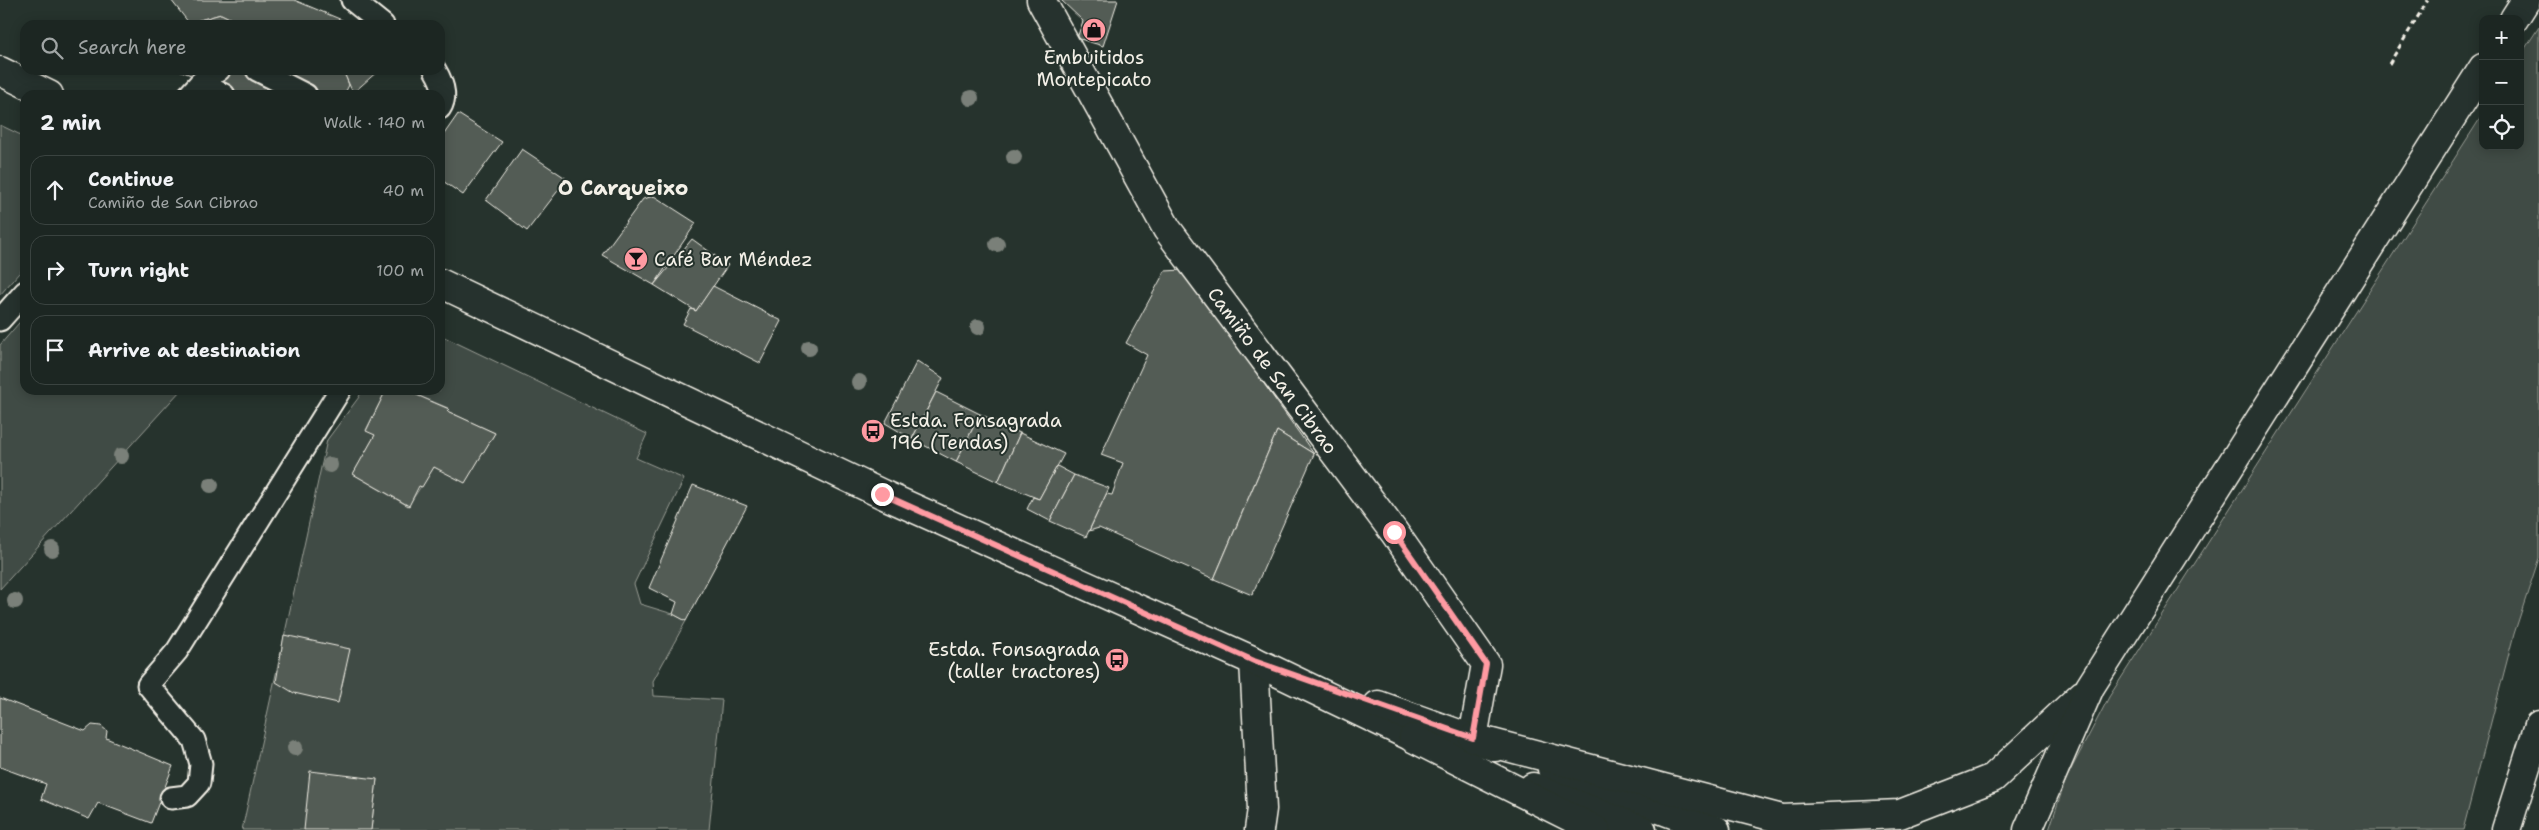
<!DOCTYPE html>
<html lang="en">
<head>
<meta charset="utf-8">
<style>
	body { margin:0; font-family:"Shantell Sans",sans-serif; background:#252e2a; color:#f1f3f6 }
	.controls { position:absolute; right:15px; top:15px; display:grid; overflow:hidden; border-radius:10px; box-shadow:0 2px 12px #0003 }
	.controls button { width:45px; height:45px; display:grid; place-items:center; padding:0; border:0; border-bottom:1px solid #3a4340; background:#1c2622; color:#f1f3f6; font:25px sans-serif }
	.stop { position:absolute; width:15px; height:15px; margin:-11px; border:4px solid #ff9aa2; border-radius:50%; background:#fff }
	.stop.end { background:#ff9aa2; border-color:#fff; box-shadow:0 1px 5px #0008 }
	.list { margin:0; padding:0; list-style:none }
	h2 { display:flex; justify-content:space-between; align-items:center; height:65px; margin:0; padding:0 20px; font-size:21px }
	h2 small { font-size:16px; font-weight:400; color:#a0a5a5 }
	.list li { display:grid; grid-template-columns:32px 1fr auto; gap:15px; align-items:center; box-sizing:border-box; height:70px; margin:0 10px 10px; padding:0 10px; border:1px solid #3a4340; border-radius:15px }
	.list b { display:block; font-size:19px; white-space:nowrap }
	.list p { margin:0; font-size:16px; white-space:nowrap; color:#a0a5a5 }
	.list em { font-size:16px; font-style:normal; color:#a0a5a5 }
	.icon { flex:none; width:28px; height:28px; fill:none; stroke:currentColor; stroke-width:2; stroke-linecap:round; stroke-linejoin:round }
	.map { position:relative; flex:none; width:2539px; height:830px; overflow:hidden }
	.search { position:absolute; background:#1c2622; box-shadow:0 2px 12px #0003; left:20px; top:20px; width:425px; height:55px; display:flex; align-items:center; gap:12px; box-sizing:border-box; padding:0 18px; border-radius:15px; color:#a0a5a5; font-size:19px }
	.panel { position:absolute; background:#1c2622; box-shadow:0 2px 12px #0003; left:20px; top:90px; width:425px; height:305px; border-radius:15px }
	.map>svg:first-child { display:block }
	.green { fill:#414b45; stroke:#9a9e96 }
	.building { fill:#525c55; stroke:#f4f1e8 }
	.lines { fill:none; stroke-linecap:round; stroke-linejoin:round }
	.lane-casing { stroke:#f4f1e8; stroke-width:25 }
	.street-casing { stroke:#f4f1e8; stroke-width:31 }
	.primary-casing { stroke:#f4f1e8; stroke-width:31 }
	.highway-casing { stroke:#f4f1e8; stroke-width:31 }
	.path { stroke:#f4f1e8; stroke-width:3; stroke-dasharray:5 4; stroke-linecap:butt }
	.lane { stroke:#26332d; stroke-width:21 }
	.street { stroke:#26332d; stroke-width:28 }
	.primary { stroke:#26332d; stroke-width:28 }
	.highway { stroke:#26332d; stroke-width:28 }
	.tree { fill:#7a8079 }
	.route { stroke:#ff9aa2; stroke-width:6 }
	.labels { text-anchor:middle; stroke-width:4; stroke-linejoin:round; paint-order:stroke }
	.poi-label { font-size:19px; fill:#f4f1e8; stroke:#26332d; text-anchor:start }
	.street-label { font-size:19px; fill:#f4f1e8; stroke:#26332d }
	.quarter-label { font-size:21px; font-weight:bold; fill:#f4f1e8; stroke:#26332d }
</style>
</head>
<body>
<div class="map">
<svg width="2539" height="830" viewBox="0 0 2539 830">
	<rect width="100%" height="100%" fill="#26332d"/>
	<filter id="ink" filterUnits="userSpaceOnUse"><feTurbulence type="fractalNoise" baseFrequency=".02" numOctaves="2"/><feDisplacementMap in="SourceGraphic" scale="10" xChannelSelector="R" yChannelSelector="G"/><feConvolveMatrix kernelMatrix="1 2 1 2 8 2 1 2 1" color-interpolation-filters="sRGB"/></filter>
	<g filter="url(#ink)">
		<g class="green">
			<path d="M2539,27V558L2514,634L2463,830H2049L2066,779L2109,697L2483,114V146H2520V56Z"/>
			<path d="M0,125L25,137V266L0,295Z"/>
			<path d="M25,316V390H181L0,589V345Z"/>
			<path d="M440,335L647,434L636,458L684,479L634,584L640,604L673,614L686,621L653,681L654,696L722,700L709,830H371L377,779L304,830H242L327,440L359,397L362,390H386L366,430L375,435L353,474L408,506L434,467L465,482L495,433L447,411L448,408L405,390H440Z"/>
		</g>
		<g class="building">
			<path d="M171,0H294L354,25H244L221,14L189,23Z"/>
			<path d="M1061,0H1118L1103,46L1077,38L1083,21Z"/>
			<path d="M221,14L244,25H188L189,23Z"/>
			<path d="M179,70H334L345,75L349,85L344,95H237Z"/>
			<path d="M334,70H379L353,93L345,75Z"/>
			<path d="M458,114L502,142L463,195L440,179V140Z"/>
			<path d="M522,149L567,179L527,231L486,200Z"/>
			<path d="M654,196L696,223L654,285L602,255L643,199Z"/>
			<path d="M692,239L728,265L696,311L654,285Z"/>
			<path d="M1183,270L1314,454L1277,431L1214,579L1099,528L1089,531L1106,494L1112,495L1123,463L1101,455L1147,355L1126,343L1165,271Z"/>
			<path d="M713,286L782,321L760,363L683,324L691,309L696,311Z"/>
			<path d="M917,361L943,378L912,439L885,423Z"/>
			<path d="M386,390H405L449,409L447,411L495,433L465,483L434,467L422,487L419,486L409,506L353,474L375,435L366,431Z"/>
			<path d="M936,392L980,414L956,462L912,439Z"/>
			<path d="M980,414L1020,433L998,482L956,462Z"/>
			<path d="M1277,431L1314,454L1252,595L1214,579Z"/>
			<path d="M1020,433L1064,454L1039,499L998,482Z"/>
			<path d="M1057,466L1074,475L1050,521L1027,509L1033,497L1039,499Z"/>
			<path d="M1074,475L1109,488L1086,537L1050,521Z"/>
			<path d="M693,485L747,506L686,621L673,614L677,602L649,588Z"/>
			<path d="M284,635L350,649L338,703L294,693L276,682Z"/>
			<path d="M0,698L85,731L92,725L101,726L107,731L106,738L173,766L151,823L98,803L89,819L41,799L46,784L0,767Z"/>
			<path d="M310,771L377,779L371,830H304Z"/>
		</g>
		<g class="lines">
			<g class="lane-casing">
				<g id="lane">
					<path d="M352,0L383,25"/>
					<path d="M257,70L306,95"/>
					<path d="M435,70C441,80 448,96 440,108"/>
					<path d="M200,83L219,70"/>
					<path d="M189,95L200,83L224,95"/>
					<path d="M0,320L25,292"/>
					<path d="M171,798L187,796L199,783L201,764L194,740L148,685L177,651L340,390"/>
				</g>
			</g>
			<g class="street-casing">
				<g id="street">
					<path id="s1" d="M1041,0L1167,229L1394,532L1486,664L1473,738"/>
					<path d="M1254,661L1262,809L1259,830"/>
				</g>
			</g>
			<g class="primary-casing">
				<g id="primary">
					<path d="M0,71L49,95"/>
					<path d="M440,283L882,494L1254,661L1435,748"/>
					<path d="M1378,705L1495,747"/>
					<path d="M1552,769L1716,830"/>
					<path d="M1533,787L1642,830"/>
				</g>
			</g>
			<g class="highway-casing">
				<g id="highway">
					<path d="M2514,19L2526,0"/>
					<path d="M1413,738L1596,830"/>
					<path d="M1473,738L1782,819L1900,814L1993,778L2082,695"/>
					<path d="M2028,830L2090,687L2483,68"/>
					<path d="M2506,830L2539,725"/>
				</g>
			</g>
			<path class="path" d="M2389,64L2428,0"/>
			<use href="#lane" class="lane"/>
			<use href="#street" class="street"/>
			<use href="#primary" class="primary"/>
			<use href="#highway" class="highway"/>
		</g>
		<g class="tree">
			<circle cx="971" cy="98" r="8"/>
			<circle cx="1014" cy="157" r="8"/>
			<circle cx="997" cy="244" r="8"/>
			<circle cx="978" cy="327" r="8"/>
			<circle cx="809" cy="348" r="8"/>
			<circle cx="859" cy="382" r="8"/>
			<circle cx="121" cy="456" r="8"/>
			<circle cx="330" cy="465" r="8"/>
			<circle cx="211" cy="485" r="8"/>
			<circle cx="52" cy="549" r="8"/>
			<circle cx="15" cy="601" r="8"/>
			<circle cx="295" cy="748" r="8"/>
		</g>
	</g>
	<g class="lines" filter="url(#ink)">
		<path class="route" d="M882,494L1254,661L1473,738L1486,664L1394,532"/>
	</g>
	<defs>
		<g id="shop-disc" transform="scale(1.25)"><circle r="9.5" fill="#ff9aa2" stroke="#26332d"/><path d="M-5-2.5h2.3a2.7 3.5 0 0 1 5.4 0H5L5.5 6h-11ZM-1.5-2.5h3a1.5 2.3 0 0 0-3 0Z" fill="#111"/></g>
		<g id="bar-disc" transform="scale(1.25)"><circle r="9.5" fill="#ff9aa2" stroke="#26332d"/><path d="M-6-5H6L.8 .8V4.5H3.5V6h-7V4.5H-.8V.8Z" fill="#111"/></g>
		<g id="bus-disc" transform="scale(1.25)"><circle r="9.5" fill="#ff9aa2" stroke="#26332d"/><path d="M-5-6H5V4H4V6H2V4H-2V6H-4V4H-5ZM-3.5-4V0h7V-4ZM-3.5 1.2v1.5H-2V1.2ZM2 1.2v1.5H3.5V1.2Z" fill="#111"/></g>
	</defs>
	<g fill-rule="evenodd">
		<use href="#shop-disc" x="1094" y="30"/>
		<use href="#bar-disc" x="636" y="259"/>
		<use href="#bus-disc" x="873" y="431"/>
		<use href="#bus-disc" x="1117" y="660"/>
	</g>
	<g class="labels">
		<g class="poi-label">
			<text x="1094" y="64" text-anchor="middle">Embuitidos<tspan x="1094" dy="22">Montepicato</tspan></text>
			<text x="654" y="266">Café Bar Méndez</text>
			<text x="890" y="427">Estda. Fonsagrada<tspan x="890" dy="22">196 (Tendas)</tspan></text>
			<text x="1100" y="656" text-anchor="end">Estda. Fonsagrada<tspan x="1100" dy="22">(taller tractores)</tspan></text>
		</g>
		<g class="street-label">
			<text dy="7" stroke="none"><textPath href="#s1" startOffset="438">Camiño de San Cibrao</textPath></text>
		</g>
		<g class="quarter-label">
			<text x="623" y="195">O Carqueixo</text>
		</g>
	</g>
</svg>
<div class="controls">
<button>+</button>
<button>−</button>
<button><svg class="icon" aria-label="locate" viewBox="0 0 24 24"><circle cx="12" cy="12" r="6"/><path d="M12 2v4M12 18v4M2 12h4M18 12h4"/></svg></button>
</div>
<div class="stop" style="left:1394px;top:532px"></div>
<div class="stop end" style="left:882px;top:494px"></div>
<div class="search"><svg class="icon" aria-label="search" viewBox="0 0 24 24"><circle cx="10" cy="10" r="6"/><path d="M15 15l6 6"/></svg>Search here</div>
<section class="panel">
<h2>2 min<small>Walk · 140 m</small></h2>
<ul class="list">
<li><svg class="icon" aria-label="ahead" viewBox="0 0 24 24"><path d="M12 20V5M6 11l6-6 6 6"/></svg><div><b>Continue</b><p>Camiño de San Cibrao</p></div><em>40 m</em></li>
<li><svg class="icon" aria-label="right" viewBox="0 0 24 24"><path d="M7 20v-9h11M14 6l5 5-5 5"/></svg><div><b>Turn right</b></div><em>100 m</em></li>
<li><svg class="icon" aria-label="arrive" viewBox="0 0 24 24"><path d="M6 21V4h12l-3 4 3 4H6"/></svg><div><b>Arrive at destination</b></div></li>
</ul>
</section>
</div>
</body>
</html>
